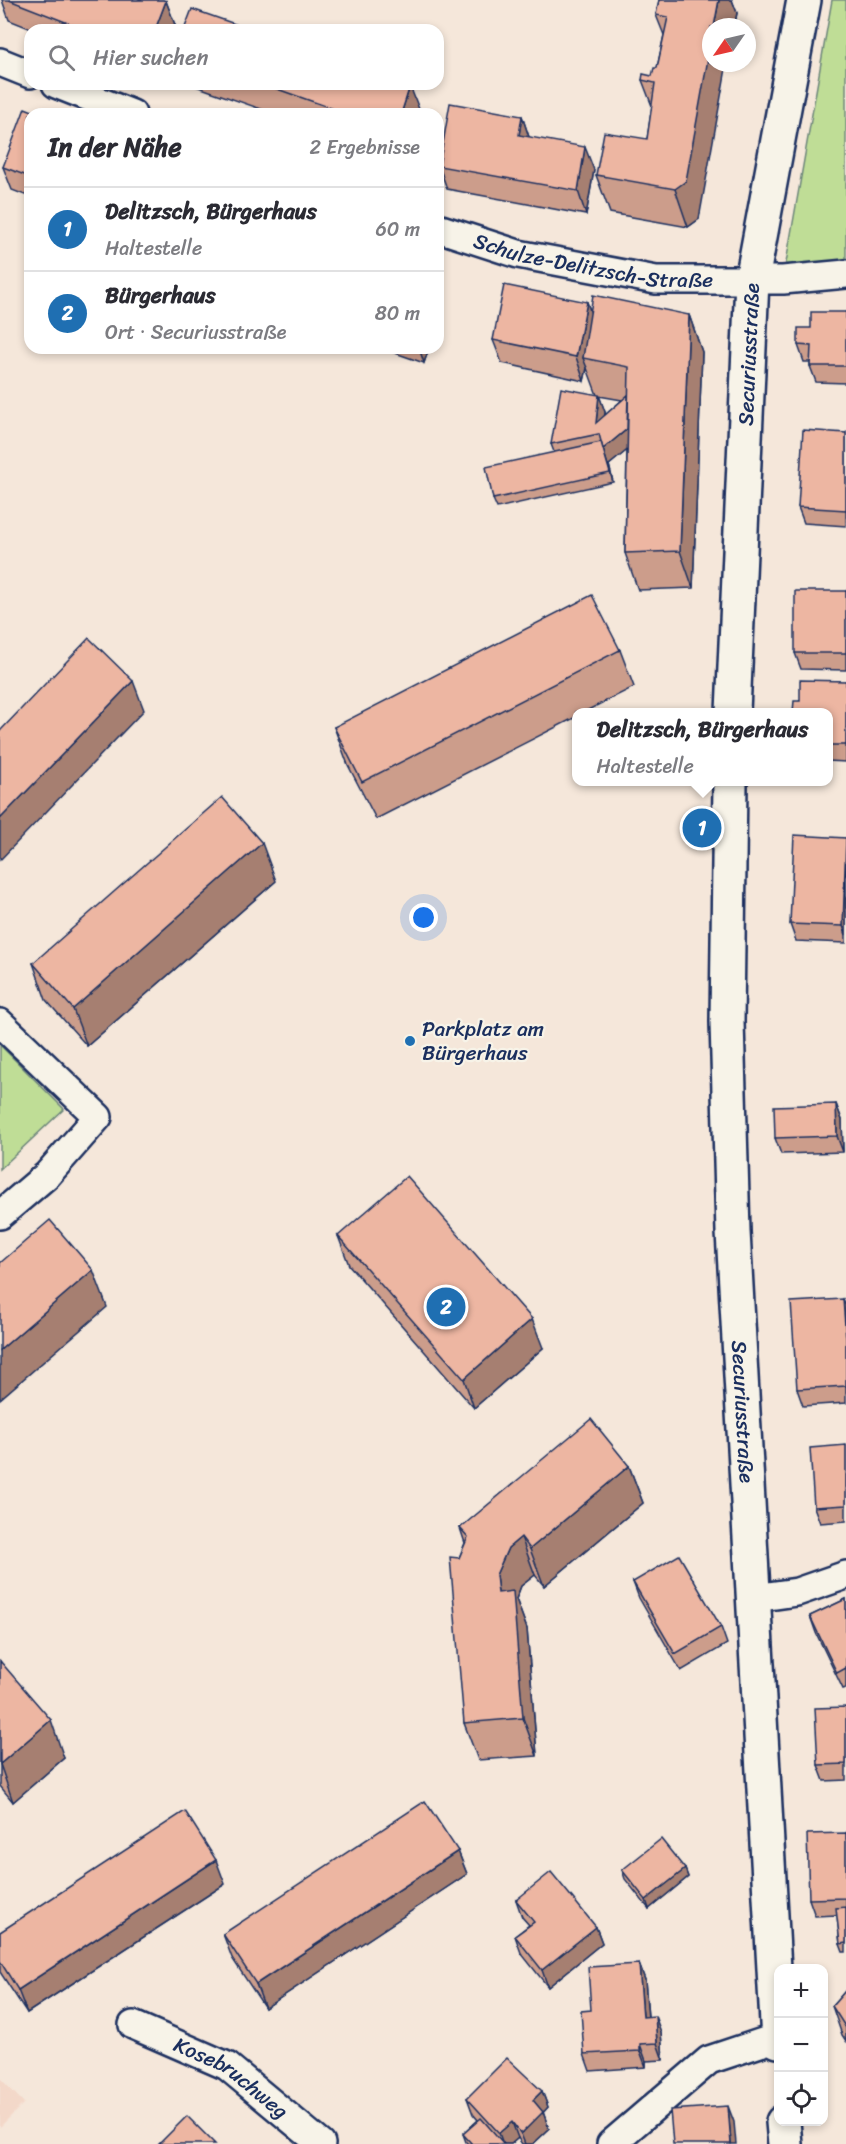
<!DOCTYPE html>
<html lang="de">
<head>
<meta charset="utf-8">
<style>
	body { margin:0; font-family:Sriracha,sans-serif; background:#f2f2f3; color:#2b2b33 }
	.controls { position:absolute; right:18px; bottom:18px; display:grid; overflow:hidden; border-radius:12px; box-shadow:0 3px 9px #0003 }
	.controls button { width:54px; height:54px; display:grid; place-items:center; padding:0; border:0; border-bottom:2px solid #e1e1e2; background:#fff; color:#2b2b33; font:30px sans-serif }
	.compass { position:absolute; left:702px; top:18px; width:54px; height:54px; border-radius:50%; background:#fff; box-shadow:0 3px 9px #0003; rotate:236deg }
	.you { position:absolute; left:424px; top:918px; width:21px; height:21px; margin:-15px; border:4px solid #fff; border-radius:50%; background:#1a73e8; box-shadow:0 0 0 9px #1a73e833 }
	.badge { display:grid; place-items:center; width:39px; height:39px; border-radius:50%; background:#1f6fb2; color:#fff; font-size:20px; font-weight:700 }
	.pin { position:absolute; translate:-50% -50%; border:3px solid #fff; box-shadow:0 2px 6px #0006 }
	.popup { position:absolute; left:572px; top:708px; width:261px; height:78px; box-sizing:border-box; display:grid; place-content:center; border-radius:12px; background:#fff; filter:drop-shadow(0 2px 4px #0005); font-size:20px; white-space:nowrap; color:#7c7c81 }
	.popup b { font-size:22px; color:#2b2b33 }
	.popup::after { content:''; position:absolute; left:50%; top:100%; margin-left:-12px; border:12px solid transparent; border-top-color:#fff }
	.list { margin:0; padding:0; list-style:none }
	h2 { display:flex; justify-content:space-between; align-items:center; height:78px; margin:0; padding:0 24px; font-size:26px }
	h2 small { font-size:20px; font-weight:400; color:#7c7c81 }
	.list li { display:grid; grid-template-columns:39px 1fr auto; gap:18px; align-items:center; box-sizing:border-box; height:84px; padding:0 24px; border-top:2px solid #e1e1e2 }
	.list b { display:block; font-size:22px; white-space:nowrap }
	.list p { margin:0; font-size:20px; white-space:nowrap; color:#7c7c81 }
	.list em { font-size:20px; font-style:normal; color:#7c7c81 }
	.icon { flex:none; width:33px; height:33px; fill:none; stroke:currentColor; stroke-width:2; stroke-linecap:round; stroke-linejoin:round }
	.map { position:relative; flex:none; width:846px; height:2144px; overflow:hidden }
	.search { position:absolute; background:#fff; box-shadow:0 3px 9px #0003; left:24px; top:24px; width:420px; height:66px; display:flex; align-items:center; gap:15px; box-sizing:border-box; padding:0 21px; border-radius:18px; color:#7c7c81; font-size:22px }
	.panel { position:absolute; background:#fff; box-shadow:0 3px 9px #0003; left:24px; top:108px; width:420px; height:246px; border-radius:18px }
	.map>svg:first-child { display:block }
	.built { fill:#f3d8c9 }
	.green { fill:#bfdd96; stroke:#6d867a; stroke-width:1.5 }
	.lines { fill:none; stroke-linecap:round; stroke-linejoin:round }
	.street-casing { stroke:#1b2f5e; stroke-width:32 }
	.secondary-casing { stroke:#1b2f5e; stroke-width:38 }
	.street { stroke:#f7f3e8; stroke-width:27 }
	.secondary { stroke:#f7f3e8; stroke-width:33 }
	.wall { fill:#cc9d8b; stroke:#1b2f5e; stroke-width:1.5; fill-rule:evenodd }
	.shaded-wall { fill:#a67f71; stroke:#1b2f5e; stroke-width:1.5 }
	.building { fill:#edb6a2; stroke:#1b2f5e; stroke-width:1.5 }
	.poi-dot { fill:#1f6fb2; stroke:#f7f3e8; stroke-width:2 }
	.labels { text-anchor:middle; stroke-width:4.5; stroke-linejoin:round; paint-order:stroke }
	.street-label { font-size:21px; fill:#1b2f5e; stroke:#f7f3e8 }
	.poi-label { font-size:21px; fill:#1b2f5e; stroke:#f7f3e8; text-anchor:start }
</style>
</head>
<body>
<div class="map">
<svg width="846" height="2144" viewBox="0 0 846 2144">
	<rect width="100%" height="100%" fill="#f5e7da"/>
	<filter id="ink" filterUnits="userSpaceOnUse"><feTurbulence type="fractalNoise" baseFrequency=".0167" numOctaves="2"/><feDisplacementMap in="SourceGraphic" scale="12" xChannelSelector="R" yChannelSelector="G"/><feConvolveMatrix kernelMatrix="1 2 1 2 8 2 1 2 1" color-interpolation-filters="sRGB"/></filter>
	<g filter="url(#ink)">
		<path class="built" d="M0,2078L24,2103L0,2127Z"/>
		<g class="green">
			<path d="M832,0H846V274L783,280Z"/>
			<path d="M0,1045L64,1109L0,1169Z"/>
		</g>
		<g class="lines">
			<g class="street-casing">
				<g id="street">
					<path d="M0,62L30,74"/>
					<path d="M56,84L132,114"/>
					<path id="s1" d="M438,228L518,254L656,280H783L846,274"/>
					<path d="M0,1023L98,1117L47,1175L0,1215"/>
					<path d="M755,1598L797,1592L846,1575"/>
					<path id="s2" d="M133,2025L227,2066L321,2144"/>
					<path d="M611,2144L709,2060L778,2037"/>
				</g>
			</g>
			<g class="secondary-casing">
				<g id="secondary">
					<path id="s3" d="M733,712L752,280L804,0"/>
					<path id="s4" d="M730,782L727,1022L733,1232L778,2041"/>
					<path d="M783,2122L785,2144"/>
				</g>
			</g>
			<use href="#street" class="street"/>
			<use href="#secondary" class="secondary"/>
		</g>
		<g class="wall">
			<path d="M2,0H163L166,1L175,25L173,30H34L9,20Z"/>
			<path d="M659,0H732L737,13L734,27H711L699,219L688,227L610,213L596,175L647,139L652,106L642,80L652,76L657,68L664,35L656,15Z"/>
			<path d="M190,84H405L421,114H275Z"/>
			<path d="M30,114V197L12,190L3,167Z"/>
			<path d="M522,116L529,137L594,170L586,215L447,189L439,166Z"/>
			<path d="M587,302L590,311L689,315L702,352L693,588L638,590L625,553L627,450L609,465L613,482L497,508L493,499L554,452L551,444L597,395L587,368L584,381L502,363L493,340ZM599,396L622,400L605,415V412Z"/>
			<path d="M846,312V383L816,382L810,366V362H804L798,345L811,328Z"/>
			<path d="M381,348H429L424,363Z"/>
			<path d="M846,433V526L804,523L798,507Z"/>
			<path d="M846,591V670L801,669L795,653Z"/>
			<path d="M620,650L634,687L584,712H576V717L376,819L348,765L334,727Z"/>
			<path d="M846,681V762L828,761V712L800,701Z"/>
			<path d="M846,838V943L796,941L790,924Z"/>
			<path d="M276,881L87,1046L46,1000L33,963Z"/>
			<path d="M836,1104L842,1120L843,1152L781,1154L775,1138Z"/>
			<path d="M338,1236L543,1348L474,1408L349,1265Z"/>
			<path d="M843,1299L846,1306V1403L803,1406L797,1389Z"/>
			<path d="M846,1445V1521L820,1523L814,1507Z"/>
			<path d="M629,1466L643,1503L544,1586L535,1575L521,1586L516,1599L527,1629L537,1756L478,1760L464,1723L459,1558L465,1543L460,1528Z"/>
			<path d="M633,1582L721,1627L727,1644L681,1671L639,1598Z"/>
			<path d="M846,1599V1688L843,1689L816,1633L810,1616Z"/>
			<path d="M0,1661L64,1758L13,1802L0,1786Z"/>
			<path d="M846,1707V1780L824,1781L818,1765Z"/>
			<path d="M846,1833V1952H843L840,1944L837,1915L815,1916L809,1899Z"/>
			<path d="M458,1851L467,1874L265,2008L232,1958L223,1934Z"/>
			<path d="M685,1869L688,1877L649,1909L625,1879L622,1870Z"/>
			<path d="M225,1884L27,2013L0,1972V1932Z"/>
			<path d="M516,1900L596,1927L602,1943L548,1987L521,1953L515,1936L529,1925L522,1917Z"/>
			<path d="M639,1964L645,1980L648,2016L661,2032L663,2060L646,2061V2067L590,2071L584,2054L591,2010Z"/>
			<path d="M846,1990V2041L842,2035L832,2006Z"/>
			<path d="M542,2091L548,2107L543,2112L549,2129L533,2144H522L518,2138L511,2144H468L466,2142L463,2134L478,2120L473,2114L467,2098Z"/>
		</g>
		<g class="shaded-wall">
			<path d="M719,0H732L737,13L734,27H714Z"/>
			<path d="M166,1L175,25L173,30H155Z"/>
			<path d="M711,42V63H727L699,219L688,227L675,189Z"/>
			<path d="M410,86L421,114H401Z"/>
			<path d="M522,116L530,140L519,135Z"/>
			<path d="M585,147L594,170L586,215L578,191Z"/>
			<path d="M438,287L444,305L438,323Z"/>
			<path d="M587,302L595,325L583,358L587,368L584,381L576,357Z"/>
			<path d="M689,315L702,352L693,588L680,551Z"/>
			<path d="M419,348H429L424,363Z"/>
			<path d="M599,395L605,412L602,439L596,423Z"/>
			<path d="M636,422L642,438L609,465L613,482L603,449Z"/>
			<path d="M133,681L144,710L0,860V819Z"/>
			<path d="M262,843L276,881L87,1046L73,1009Z"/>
			<path d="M846,858V935L843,926Z"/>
			<path d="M836,1104L842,1120L843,1152L837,1136Z"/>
			<path d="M93,1270L107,1307L0,1399V1350Z"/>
			<path d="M843,1299L846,1306V1339Z"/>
			<path d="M532,1319L543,1348L474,1408L464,1379Z"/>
			<path d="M629,1466L643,1503L544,1586L530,1549Z"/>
			<path d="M521,1537L535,1575L521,1586L516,1599L527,1629L537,1756L523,1718L498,1593L496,1575L508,1548Z"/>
			<path d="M51,1720L64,1758L13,1802L0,1764Z"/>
			<path d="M458,1851L467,1874L265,2008L256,1984Z"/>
			<path d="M216,1860L225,1884L27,2013L18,1990Z"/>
			<path d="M685,1869L688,1877L649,1909L646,1900Z"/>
			<path d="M596,1927L602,1943L548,1987L542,1970Z"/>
			<path d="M639,1964L645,1980L649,2033L643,2017Z"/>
			<path d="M655,2016L661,2032L663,2060L657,2043Z"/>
			<path d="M640,2044L646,2061V2067L640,2051Z"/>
			<path d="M542,2091L548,2107L542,2114L543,2112L549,2129L533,2144H525L521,2134L533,2100Z"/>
			<path d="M728,2106L734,2122L736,2144H731Z"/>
			<path d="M512,2122L518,2138L511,2144H503L499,2133Z"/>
		</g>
		<g class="building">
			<path d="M9,0H163L166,1L155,30H86Z"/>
			<path d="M659,0H719L714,27H711V42L686,181L675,189L596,175L604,132L647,139L655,83L642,80L643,74L652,76L654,68H657L668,17L656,15Z"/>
			<path d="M192,9L252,30H184Z"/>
			<path d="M263,84H405L410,86L401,114H348Z"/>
			<path d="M450,103L522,116L519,135L585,147L578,191L439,166Z"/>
			<path d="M25,108L40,114H30V177L3,167Z"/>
			<path d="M504,285L587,302L576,357L493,340Z"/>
			<path d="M593,295L689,315L680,551L625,553L629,367L583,358Z"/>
			<path d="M811,312H846V366H810L811,346L798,345V328H811Z"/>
			<path d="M561,388L599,395L596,423L628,395L627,429L603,449L599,434L551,444Z"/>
			<path d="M803,430L846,433V510L798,507Z"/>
			<path d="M601,442L610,473L493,499L486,467Z"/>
			<rect x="795" y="591" width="51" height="62"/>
			<path d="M592,595L620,650L362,782L334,727Z"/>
			<path d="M89,638L133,681L0,819V731Z"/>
			<path d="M800,680L846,681V745H828V712H793L794,701H800Z"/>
			<path d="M222,797L262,843L73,1009L33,963Z"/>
			<path d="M794,835L846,838L843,926L790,924Z"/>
			<path d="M836,1104L837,1136L775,1138L774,1106Z"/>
			<path d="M407,1176L532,1319L464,1379L338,1236Z"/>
			<path d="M50,1220L93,1270L0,1350V1263Z"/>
			<path d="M843,1299L846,1339V1386L797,1389L791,1302Z"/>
			<path d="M591,1419L629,1466L530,1549L521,1537L508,1548L496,1575L498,1593L513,1591L523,1718L464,1723L450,1557L459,1558L468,1537L460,1528Z"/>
			<path d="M846,1445V1505L814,1507L810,1448Z"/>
			<path d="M679,1555L721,1627L675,1654L633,1582Z"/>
			<path d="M846,1599V1668L837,1673L810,1616Z"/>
			<path d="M0,1661L51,1720L0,1764Z"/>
			<path d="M846,1707V1764L818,1765L815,1708Z"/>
			<path d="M425,1801L458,1851L256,1984L223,1934Z"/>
			<path d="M185,1811L216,1860L18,1990L0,1961V1932Z"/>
			<path d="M846,1833V1898L809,1899L807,1834Z"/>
			<path d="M661,1839L685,1869L646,1900L622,1870Z"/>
			<path d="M551,1872L596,1927L542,1970L515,1936L534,1922L516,1900Z"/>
			<path d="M846,1907V1943L840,1944L836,1908Z"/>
			<path d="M639,1964L643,2017L655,2016L657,2043L640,2044V2051L584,2054L581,2011L591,2010L588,1967Z"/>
			<path d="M846,1990V2028L832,2006Z"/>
			<path d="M507,2058L542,2091L533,2100L543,2112L521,2134L512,2122L499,2133L467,2098Z"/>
			<path d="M728,2106L731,2144H673L670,2110Z"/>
			<path d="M187,2116L215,2144H159Z"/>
			<path d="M481,2118L504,2144H472L463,2134Z"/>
		</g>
	</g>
	<circle class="poi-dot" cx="410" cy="1041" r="6"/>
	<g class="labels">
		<g class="street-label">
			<text dy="7" stroke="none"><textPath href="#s1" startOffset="160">Schulze-Delitzsch-Straße</textPath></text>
			<text dy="7" stroke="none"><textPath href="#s3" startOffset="358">Securiusstraße</textPath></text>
			<text dy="7" stroke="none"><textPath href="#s4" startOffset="630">Securiusstraße</textPath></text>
			<text dy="7" stroke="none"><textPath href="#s2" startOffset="112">Kosebruchweg</textPath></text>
		</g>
		<g class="poi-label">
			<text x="422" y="1036">Parkplatz am<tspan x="422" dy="24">Bürgerhaus</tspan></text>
		</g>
	</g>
</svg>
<div class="controls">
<button>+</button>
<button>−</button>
<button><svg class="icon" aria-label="locate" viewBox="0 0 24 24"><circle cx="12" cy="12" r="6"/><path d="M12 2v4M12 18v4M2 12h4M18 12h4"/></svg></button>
</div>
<svg class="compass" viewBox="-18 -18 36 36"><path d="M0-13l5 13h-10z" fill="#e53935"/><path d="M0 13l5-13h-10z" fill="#7c7c81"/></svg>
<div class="you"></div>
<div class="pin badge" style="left:702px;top:828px">1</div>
<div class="popup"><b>Delitzsch, Bürgerhaus</b>Haltestelle</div>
<div class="pin badge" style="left:446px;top:1307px">2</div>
<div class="search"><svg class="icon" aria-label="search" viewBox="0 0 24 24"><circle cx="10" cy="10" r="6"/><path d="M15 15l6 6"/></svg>Hier suchen</div>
<section class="panel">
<h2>In der Nähe<small>2 Ergebnisse</small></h2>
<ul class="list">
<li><span class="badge">1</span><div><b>Delitzsch, Bürgerhaus</b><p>Haltestelle</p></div><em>60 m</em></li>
<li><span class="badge">2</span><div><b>Bürgerhaus</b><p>Ort · Securiusstraße</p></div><em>80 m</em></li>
</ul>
</section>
</div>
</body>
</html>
